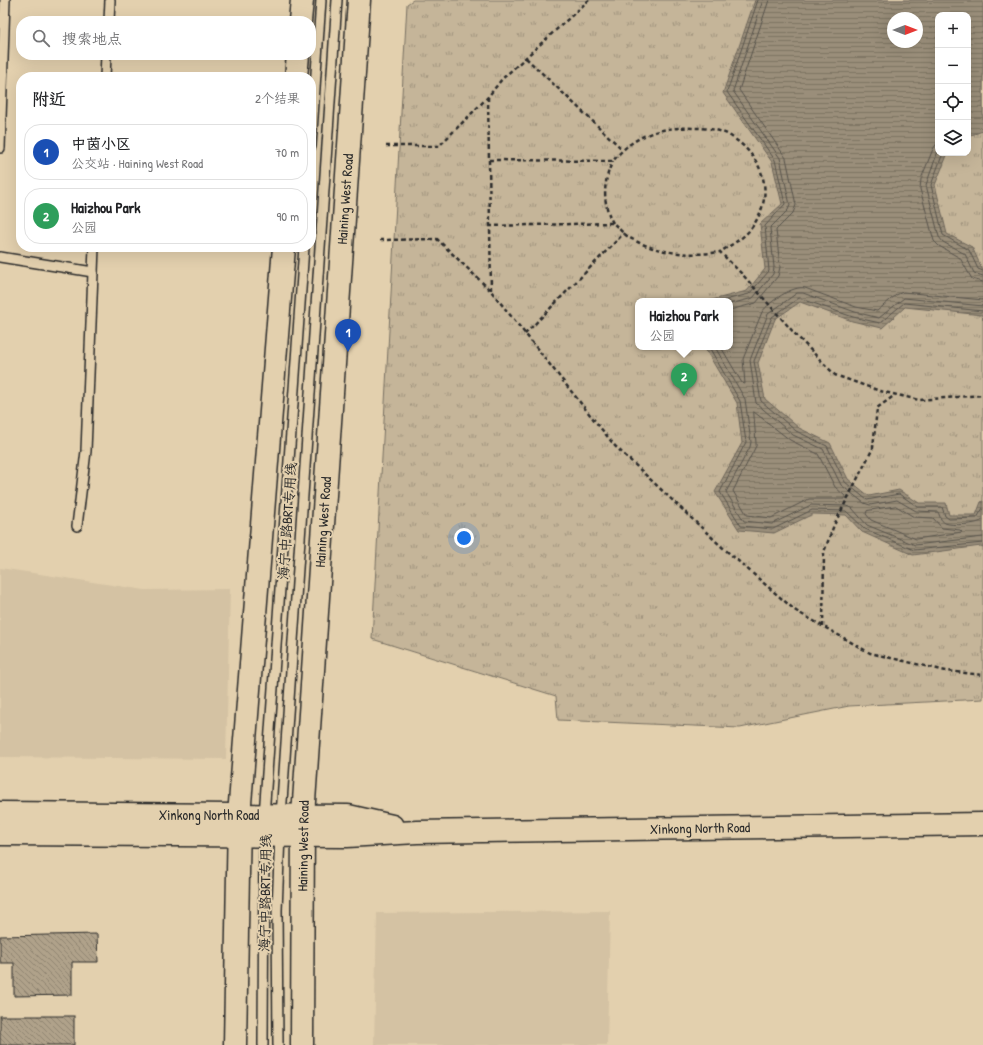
<!DOCTYPE html>
<html lang="zh">
<head>
<meta charset="utf-8">
<style>
	body { margin:0; font-family:"Patrick Hand","LXGW WenKai TC",sans-serif; background:#f6f6f6; color:#202124 }
	.controls { position:absolute; right:12px; top:12px; display:grid; overflow:hidden; border-radius:8px; box-shadow:0 4px 16px #0002 }
	.controls button { width:36px; height:36px; display:grid; place-items:center; padding:0; border:0; border-bottom:1px solid #e0e0e0; background:#fff; color:#202124; font:20px sans-serif }
	.compass { position:absolute; left:887px; top:12px; width:36px; height:36px; border-radius:50%; background:#fff; box-shadow:0 4px 16px #0002; rotate:90deg }
	.you { position:absolute; left:464px; top:538px; width:14px; height:14px; margin:-10px; border:3px solid #fff; border-radius:50%; background:#1a73e8; box-shadow:0 0 0 6px #1a73e833 }
	.badge { display:grid; place-items:center; width:26px; height:26px; border-radius:50%; background:#1a73e8; color:#fff; font-size:13px; font-weight:700 }
	.pin { position:absolute; translate:-50% -33px; filter:drop-shadow(0 1px 2px #0008) }
	.pin::after { content:''; position:absolute; top:21px; width:14px; height:12px; background:inherit; clip-path:polygon(0 0,100% 0,50% 100%) }
	.popup { position:absolute; left:635px; top:298px; width:98px; height:52px; box-sizing:border-box; display:grid; place-content:center; border-radius:8px; background:#fff; filter:drop-shadow(0 1px 3px #0005); font-size:13px; white-space:nowrap; color:#757577 }
	.popup b { font-size:15px; color:#202124 }
	.popup::after { content:''; position:absolute; left:50%; top:100%; margin-left:-8px; border:8px solid transparent; border-top-color:#fff }
	.list { margin:0; padding:0; list-style:none }
	h2 { display:flex; justify-content:space-between; align-items:center; height:52px; margin:0; padding:0 16px; font-size:17px }
	h2 small { font-size:13px; font-weight:400; color:#757577 }
	.list li { display:grid; grid-template-columns:26px 1fr auto; gap:12px; align-items:center; box-sizing:border-box; height:56px; margin:0 8px 8px; padding:0 8px; border:1px solid #e0e0e0; border-radius:16px }
	.list b { display:block; font-size:15px; white-space:nowrap }
	.list p { margin:0; font-size:13px; white-space:nowrap; color:#757577 }
	.list em { font-size:13px; font-style:normal; color:#757577 }
	.icon { flex:none; width:22px; height:22px; fill:none; stroke:currentColor; stroke-width:2; stroke-linecap:round; stroke-linejoin:round }
	.map { position:relative; flex:none; width:983px; height:1045px; overflow:hidden }
	.search { position:absolute; background:#fff; box-shadow:0 4px 16px #0002; left:16px; top:16px; width:300px; height:44px; display:flex; align-items:center; gap:10px; box-sizing:border-box; padding:0 14px; border-radius:16px; color:#757577; font-size:15px }
	.panel { position:absolute; background:#fff; box-shadow:0 4px 16px #0002; left:16px; top:72px; width:300px; height:180px; border-radius:16px }
	.map>svg:first-child { display:block }
	.built { fill:#d4c2a3 }
	.park { fill:url(#park-tufts); stroke:#787062; fill-rule:evenodd }
	.water { fill:url(#water-rules); stroke:#6e665a; fill-rule:evenodd }
	.lines { fill:none; stroke-linecap:round; stroke-linejoin:round }
	.shore { stroke:#57534b; stroke-width:1 }
	.building { fill:url(#building-back-hatch); stroke:#2b2b2b }
	.service-casing { stroke:#2b2b2b; stroke-width:12 }
	.secondary-casing { stroke:#2b2b2b; stroke-width:25 }
	.primary-casing { stroke:#2b2b2b; stroke-width:25 }
	.path { stroke:#2b2b2b; stroke-width:2.5; stroke-dasharray:4 3; stroke-linecap:butt }
	.service { stroke:#e3d0ae; stroke-width:9 }
	.secondary { stroke:#e3d0ae; stroke-width:22 }
	.primary { stroke:#e3d0ae; stroke-width:22 }
	.labels { text-anchor:middle; stroke-width:4; stroke-linejoin:round; paint-order:stroke }
	.street-label { font-size:14px; fill:#2b2b2b; stroke:#e3d0ae }
</style>
</head>
<body>
<div class="map">
<svg width="983" height="1045" viewBox="0 0 983 1045">
	<defs>
		<pattern id="park-tufts" width="24" height="20" patternUnits="userSpaceOnUse"><rect width="24" height="20" fill="#c5b599"/><path d="M3 7l-1-3M5 7V3M7 7l1-3M15 17l-1-3M17 17v-4M19 17l1-3" fill="none" stroke="#a0937d"/></pattern>
		<pattern id="water-rules" width="6" height="5" patternUnits="userSpaceOnUse"><rect width="6" height="5" fill="#9a8e7a"/><path d="M0 2.5h6" fill="none" stroke="#7e7464"/></pattern>
		<pattern id="building-back-hatch" width="6" height="6" patternUnits="userSpaceOnUse"><rect width="6" height="6" fill="#b0a28a"/><path d="M-1 5l2 2M0 0l6 6M5-1l2 2" fill="none" stroke="#8f8471"/></pattern>
	</defs>
	<rect width="100%" height="100%" fill="#e3d0ae"/>
	<filter id="ink" filterUnits="userSpaceOnUse"><feTurbulence type="fractalNoise" baseFrequency=".025" numOctaves="2"/><feDisplacementMap in="SourceGraphic" scale="8" xChannelSelector="R" yChannelSelector="G"/><feConvolveMatrix kernelMatrix="1 2 1 2 8 2 1 2 1" color-interpolation-filters="sRGB"/></filter>
	<g filter="url(#ink)">
		<g class="built">
			<path d="M0,568L145,590L230,589L226,759L0,757Z"/>
			<path d="M610,911L607,1045H374L377,913Z"/>
		</g>
		<path class="park" d="M413,0H983V699L849,706L740,728L558,720L556,696L372,639L407,4ZM938,15H968V153H938ZM893,18H917V42H893ZM638,301H730V347H638Z"/>
		<path class="water" d="M755,0H983V131L968,136V15H938V153H948L935,185L947,234L972,247L983,271V320L982,315L905,307L882,328L852,321L800,302L775,319L758,363L765,399L799,428L830,443L848,479L869,496L899,490L919,503H946L949,515H976L981,502L983,501V547L981,546L913,555L862,532L846,515L813,514L774,533L739,530L715,492L742,443L737,403L704,347H730V301H708L747,291L765,269L760,224L782,204L772,162L723,93ZM893,18H917V42H893Z"/>
		<g class="lines">
			<g class="shore">
				<path d="M938,142L933,149L921,179L920,189L934,241L939,246L960,258L972,279L983,282"/>
				<path d="M938,151L926,185L939,237L943,242L965,254L974,273L983,276"/>
				<path d="M943,153L931,185L943,235L969,250L978,269L983,271"/>
				<path d="M721,301L749,294L769,271L765,226L785,204L775,160L727,92L758,0"/>
				<path d="M730,304L753,298L773,274L774,267L770,228L788,210L790,205L780,158L733,91L763,0"/>
				<path d="M983,306L904,298L879,318L855,312L803,293H797L768,314L750,360L756,403L793,435L823,449L841,485L864,503L870,505L897,500L916,511L938,512C940,516 940,520 945,523C951,526 978,525 983,520"/>
				<path d="M730,310L756,303L778,276L780,267L776,230L793,213L796,205L786,158L739,90L769,0"/>
				<path d="M983,311L904,303L880,323L853,317L799,298L772,317L754,361L761,401L796,431L827,446L845,482L867,500L899,494L918,507H942L945,516L949,519L977,518L983,508"/>
				<path d="M709,347L740,401L746,442L720,492L741,526L773,529L812,510L846,511L865,529L914,550L983,543"/>
				<path d="M715,347L745,399L751,442L750,447L726,492L744,521L772,524L811,505L846,506L852,508L867,525L915,545L983,537"/>
				<path d="M721,347L742,383L745,384L743,359L762,312C769,302 793,285 805,288L856,307L877,311L896,295L903,292L983,300"/>
				<path d="M754,412L790,440L818,454L835,487L845,496V499H809L771,518L747,515L733,491L756,446Z"/>
				<path d="M896,506L914,517L933,518L942,528L960,530L962,532L916,539L871,520L866,514L867,511Z"/>
			</g>
		</g>
		<g class="building">
			<path d="M97,934L98,962H72V995L14,996V963H0V936Z"/>
			<rect x="0" y="1016" width="74" height="29"/>
		</g>
		<g class="lines">
			<g class="service-casing">
				<g id="service">
					<path d="M109,21L110,0"/>
					<path d="M105,77L106,55"/>
					<path d="M311,146L321,0"/>
					<path d="M0,148L5,0"/>
					<path d="M0,257L93,272"/>
					<path d="M77,526L86,451L94,247"/>
					<path d="M264,816L304,247"/>
					<path d="M281,816L337,0"/>
					<path d="M263,1045L264,835"/>
					<path d="M278,1045L277,910L280,834"/>
				</g>
			</g>
			<g class="secondary-casing">
				<g id="secondary">
					<path d="M0,813L348,816L392,826"/>
					<path d="M0,834L347,836L417,832L983,824"/>
				</g>
			</g>
			<g class="primary-casing">
				<g id="primary">
					<path d="M300,21L302,0"/>
					<path d="M296,77L298,55"/>
					<path d="M235,1045L239,816L284,247"/>
					<path d="M302,1045L303,816L359,0"/>
				</g>
			</g>
			<g class="path">
				<path d="M526,58L622,149"/>
				<path d="M488,97L491,291"/>
				<path d="M386,146H439L488,97L502,79L589,0"/>
				<path d="M489,160L613,161C633,135 662,126 694,128C705,128 717,129 727,134C764,155 778,196 749,231C741,240 729,246 720,252"/>
				<path d="M613,223C602,204 603,180 613,161"/>
				<path d="M489,226L613,223C619,228 625,236 632,239C659,254 690,256 720,252L743,275L796,335L835,375L880,391L919,400L983,395"/>
				<path d="M380,240L437,239L491,291L615,446L722,547L796,611L870,653L946,671L983,675"/>
				<path d="M525,334L624,233"/>
				<path d="M823,627L824,552L834,525L873,448L877,408L895,395"/>
			</g>
			<use href="#service" class="service"/>
			<use href="#secondary" class="secondary"/>
			<use href="#primary" class="primary"/>
		</g>
	</g>
	<g class="labels">
		<g class="street-label">
			<text transform="translate(345 199) rotate(-86)" y="5">Haining West Road</text>
			<text transform="translate(287 521) rotate(-86)" y="5">海宁中路BRT专用线</text>
			<text transform="translate(323 522) rotate(-86)" y="5">Haining West Road</text>
			<text x="209" y="820">Xinkong North Road</text>
			<text transform="translate(700 828) rotate(-1)" y="5">Xinkong North Road</text>
			<text transform="translate(303 846) rotate(-89)" y="5">Haining West Road</text>
			<text transform="translate(265 893) rotate(-89)" y="5">海宁中路BRT专用线</text>
		</g>
	</g>
</svg>
<div class="controls">
<button>+</button>
<button>−</button>
<button><svg class="icon" aria-label="locate" viewBox="0 0 24 24"><circle cx="12" cy="12" r="6"/><path d="M12 2v4M12 18v4M2 12h4M18 12h4"/></svg></button>
<button><svg class="icon" aria-label="layers" viewBox="0 0 24 24"><path d="M12 4l9 5-9 5-9-5zM3 14l9 5 9-5"/></svg></button>
</div>
<svg class="compass" viewBox="-18 -18 36 36"><path d="M0-13l5 13h-10z" fill="#e53935"/><path d="M0 13l5-13h-10z" fill="#757577"/></svg>
<div class="you"></div>
<div class="pin badge" style="left:348px;top:352px;background:#1a4fb4">1</div>
<div class="pin badge" style="left:684px;top:396px;background:#2e9e5b">2</div>
<div class="popup"><b>Haizhou Park</b>公园</div>
<div class="search"><svg class="icon" aria-label="search" viewBox="0 0 24 24"><circle cx="10" cy="10" r="6"/><path d="M15 15l6 6"/></svg>搜索地点</div>
<section class="panel">
<h2>附近<small>2个结果</small></h2>
<ul class="list">
<li><span class="badge" style="background:#1a4fb4">1</span><div><b>中茵小区</b><p>公交站 · Haining West Road</p></div><em>70 m</em></li>
<li><span class="badge" style="background:#2e9e5b">2</span><div><b>Haizhou Park</b><p>公园</p></div><em>90 m</em></li>
</ul>
</section>
</div>
</body>
</html>
